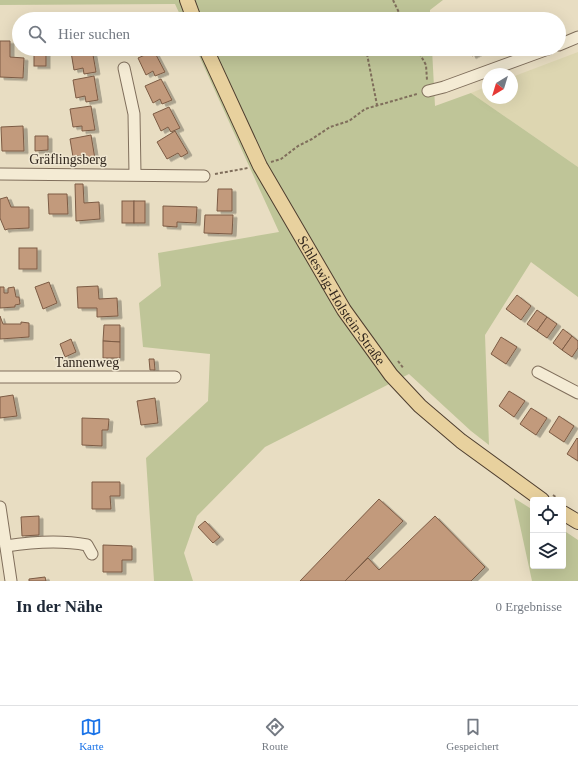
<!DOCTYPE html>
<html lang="de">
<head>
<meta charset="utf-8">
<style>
	body { margin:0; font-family:"Times New Roman",serif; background:#f6f6f7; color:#1f2937 }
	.controls { position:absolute; right:12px; bottom:12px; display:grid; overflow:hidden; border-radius:4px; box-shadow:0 4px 16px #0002 }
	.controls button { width:36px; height:36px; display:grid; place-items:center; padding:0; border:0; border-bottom:1px solid #e0e1e3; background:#fff; color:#1f2937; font:20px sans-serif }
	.compass { position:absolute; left:482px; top:68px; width:36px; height:36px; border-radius:50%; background:#fff; box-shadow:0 4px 16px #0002; rotate:218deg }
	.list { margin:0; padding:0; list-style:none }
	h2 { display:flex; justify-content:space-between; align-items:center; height:52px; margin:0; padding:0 16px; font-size:17px }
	h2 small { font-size:13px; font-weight:400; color:#747a83 }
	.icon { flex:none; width:22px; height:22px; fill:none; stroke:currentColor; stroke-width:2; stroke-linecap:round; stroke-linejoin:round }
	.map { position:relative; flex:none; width:578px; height:581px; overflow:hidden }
	.search { position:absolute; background:#fff; box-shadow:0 4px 16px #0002; left:12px; right:12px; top:12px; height:44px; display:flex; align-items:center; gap:10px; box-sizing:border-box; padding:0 14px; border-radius:22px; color:#747a83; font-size:15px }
	.sheet { height:124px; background:#fff }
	nav { display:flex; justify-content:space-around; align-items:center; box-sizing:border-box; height:56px; border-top:1px solid #e0e1e3; background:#fff; font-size:11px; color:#747a83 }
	nav a { display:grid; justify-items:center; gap:2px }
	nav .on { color:#1a73e8 }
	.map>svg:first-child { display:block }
	.farmland { fill:#ddd6b1 }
	.green { fill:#bfc598 }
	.building { fill:#c29a7c; stroke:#7c5b44; filter:url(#shadow) }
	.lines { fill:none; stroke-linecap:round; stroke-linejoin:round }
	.minor-casing { stroke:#806f5c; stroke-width:13 }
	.major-casing { stroke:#4e3e2f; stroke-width:16 }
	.path { stroke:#806f5c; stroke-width:2; stroke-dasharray:3 2; stroke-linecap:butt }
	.minor { stroke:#f4ebd4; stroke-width:11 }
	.major { stroke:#e8d19e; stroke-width:14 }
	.labels { text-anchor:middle; stroke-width:3; stroke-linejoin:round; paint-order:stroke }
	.street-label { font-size:14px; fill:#31271e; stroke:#f0e7d1 }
</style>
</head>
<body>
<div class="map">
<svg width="578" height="581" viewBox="0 0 578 581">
	<defs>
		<filter id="shadow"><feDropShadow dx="4" dy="2.5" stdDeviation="0" flood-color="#0004"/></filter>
	</defs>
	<rect width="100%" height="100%" fill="#e8ddc2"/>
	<path class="farmland" d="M578,52V167L471,93L488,86V98H512V77Z"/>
	<g class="green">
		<path d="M0,0H443L430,10V19H182L175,4L0,5Z"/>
		<path d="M196,49H432L435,106L471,93L578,167V297L531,262L485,335L489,445L471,431L409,374L265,447L197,516L184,553L193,581H154L146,458L208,401L210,354L143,347L139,303L161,286L158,253L279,232Z"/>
		<path d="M514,498L533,510V566H563V530L578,540V581H532Z"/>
	</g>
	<g class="building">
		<path d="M96,13L97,19H75V17Z"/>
		<path d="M0,41H10V57L24,58L23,78L0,77Z"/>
		<rect x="34" y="49" width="12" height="17"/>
		<path d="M87,49H92L96,72L84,74L83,68L74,70L71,52Z"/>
		<path d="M469,49H485L472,56Z"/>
		<path d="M154,51L165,72L155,76L153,71L146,75L138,58Z"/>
		<path d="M94,76L98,100L86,102L85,96L76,98L73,80Z"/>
		<path d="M161,79L172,100L162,104L160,99L153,103L145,86Z"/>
		<path d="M91,106L95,130L82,131V126L73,127L70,109Z"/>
		<path d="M169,107L180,128L171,132L168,127L161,131L153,114Z"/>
		<path d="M23,126L24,151H2L1,127Z"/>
		<path d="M175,131L188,153L181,157L178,153L167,159L157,142Z"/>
		<path d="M91,135L95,159L83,161L82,155L73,157L70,139Z"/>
		<path d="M35,136H48V150L35,151Z"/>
		<path d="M75,184H83L84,203L99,202L100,219L76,221Z"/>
		<path d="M218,189H232V211H217Z"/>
		<path d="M48,194H67L68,214H49Z"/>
		<path d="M7,197L11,207H29V228L8,229L5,230L0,218V199Z"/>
		<rect x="122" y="201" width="12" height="22"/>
		<rect x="134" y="201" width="11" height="22"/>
		<path d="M163,206L197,207L196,223L177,222V227L163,226Z"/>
		<path d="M205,215H233L232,234L204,233Z"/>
		<rect x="19" y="248" width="18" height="21"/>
		<path d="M49,282L57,303L43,309L35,287Z"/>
		<path d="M98,286L99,299L117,298L118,316L97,317V308H78L77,287Z"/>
		<path d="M0,287H4V293H8V288L14,287L16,297H19L20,304L15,305V307L0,308Z"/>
		<path d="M517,295L531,306L521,320L506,309Z"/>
		<path d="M537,310L547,317L537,331L527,324Z"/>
		<path d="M0,316L3,324H21V322L29,323V337L0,339Z"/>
		<path d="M547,317L557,324L547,338L537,331Z"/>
		<path d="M104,325H120V342L103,341Z"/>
		<path d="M563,329L572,336L562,350L553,343Z"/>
		<path d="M572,336L578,341V348L572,357L562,350Z"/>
		<path d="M501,337L517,347L506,364L491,354Z"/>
		<path d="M71,339L76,352L65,357L60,344Z"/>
		<path d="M103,341L120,342V358H103Z"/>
		<path d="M149,359H154L155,370H150Z"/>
		<path d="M509,391L525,401L514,417L499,406Z"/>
		<path d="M13,395L17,416L0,418V397Z"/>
		<path d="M155,398L158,423L141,425L137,401Z"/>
		<path d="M531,408L547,418L536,435L520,424Z"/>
		<path d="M559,416L574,426L564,442L549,432Z"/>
		<path d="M82,418L109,419L108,430H102V446L82,445Z"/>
		<path d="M577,438L578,439V461L567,454Z"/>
		<path d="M92,482H120V496H110L111,509H92Z"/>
		<path d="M379,499L403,521L345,581H300Z"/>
		<path d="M39,516V535L22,536L21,517Z"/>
		<path d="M435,516L485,567L471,581H345L368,558L379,570Z"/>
		<path d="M205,521L220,537L213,543L198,527Z"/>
		<path d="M103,545L132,546V560H122V572H103Z"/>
		<path d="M45,577L46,581H29V579Z"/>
	</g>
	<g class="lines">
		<g class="minor-casing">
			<g id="minor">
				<path d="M559,45L578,37"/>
				<path d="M124,68L134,114L135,174"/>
				<path d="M428,91L444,87L548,49"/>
				<path d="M0,174L204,176"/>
				<path d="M538,372L578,393"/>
				<path d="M0,377H175"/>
				<path d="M0,507L11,581"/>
				<path d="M6,546C32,542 61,540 87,545L92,554"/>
			</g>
		</g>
		<g class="major-casing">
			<g id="major">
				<path d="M187,0L194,19"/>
				<path id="s1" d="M206,49L260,166L344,310L391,375L420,406L461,441L542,500"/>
				<path d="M563,513L578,522"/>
			</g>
		</g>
		<g class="path">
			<path d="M393,0L402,19"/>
			<path d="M207,19L324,17L327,19"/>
			<path d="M366,49L377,105"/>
			<path d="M417,49L426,65L427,80"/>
			<path d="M271,162L281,159L298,146L312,139L330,127L349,121L365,109L417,94"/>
			<path d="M215,174L248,168"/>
			<path d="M398,361L404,369"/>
			<path d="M553,495L560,500"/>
		</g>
		<use href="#minor" class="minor"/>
		<use href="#major" class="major"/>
	</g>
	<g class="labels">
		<g class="street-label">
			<text x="68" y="164">Gräflingsberg</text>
			<text dy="5" stroke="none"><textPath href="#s1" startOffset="286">Schleswig-Holstein-Straße</textPath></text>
			<text x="87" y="367">Tannenweg</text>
		</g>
	</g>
</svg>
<div class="controls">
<button><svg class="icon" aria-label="locate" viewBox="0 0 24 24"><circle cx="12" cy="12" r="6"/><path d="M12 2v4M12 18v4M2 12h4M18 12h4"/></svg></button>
<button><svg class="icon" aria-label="layers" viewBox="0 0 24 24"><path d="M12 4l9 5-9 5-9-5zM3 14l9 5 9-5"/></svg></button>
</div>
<svg class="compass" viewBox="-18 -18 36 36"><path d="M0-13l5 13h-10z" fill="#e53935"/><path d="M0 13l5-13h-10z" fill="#747a83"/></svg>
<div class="search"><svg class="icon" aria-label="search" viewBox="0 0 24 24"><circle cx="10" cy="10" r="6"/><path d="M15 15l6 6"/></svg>Hier suchen</div>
</div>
<section class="sheet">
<h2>In der Nähe<small>0 Ergebnisse</small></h2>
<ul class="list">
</ul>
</section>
<nav>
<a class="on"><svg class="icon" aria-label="map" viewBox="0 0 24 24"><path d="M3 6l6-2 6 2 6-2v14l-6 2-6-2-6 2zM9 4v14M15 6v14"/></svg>Karte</a>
<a><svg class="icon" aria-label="directions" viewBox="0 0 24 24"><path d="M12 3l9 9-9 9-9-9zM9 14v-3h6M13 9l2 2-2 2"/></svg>Route</a>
<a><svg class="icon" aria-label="saved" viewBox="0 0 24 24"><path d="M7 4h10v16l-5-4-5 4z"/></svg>Gespeichert</a>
</nav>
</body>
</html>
